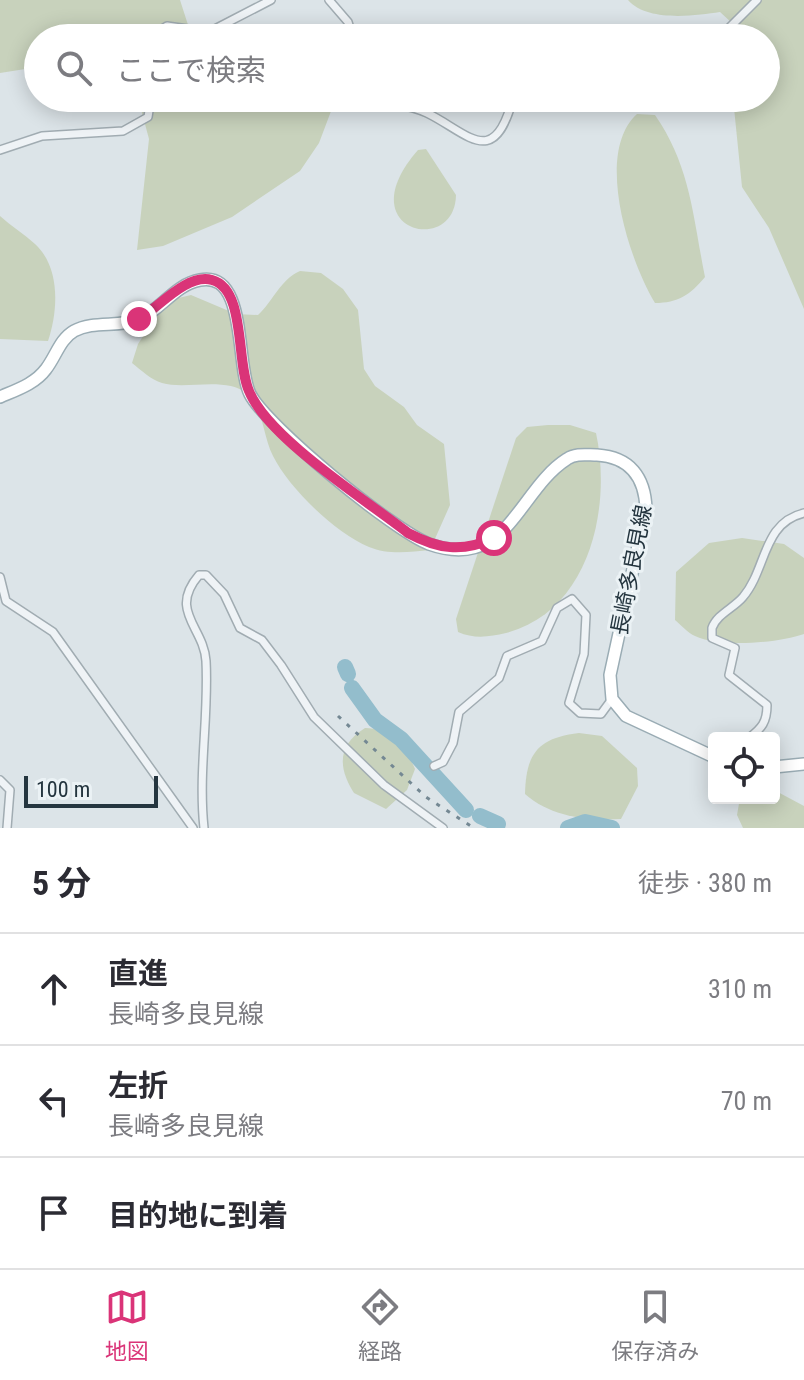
<!DOCTYPE html>
<html lang="ja">
<head>
<meta charset="utf-8">
<style>
	body { margin:0; font-family:"Roboto Condensed","Noto Sans JP",sans-serif; background:#f7f7f7; color:#2b2b33 }
	.controls { position:absolute; right:24px; bottom:24px; display:grid; overflow:hidden; border-radius:8px; box-shadow:0 4px 20px #0003 }
	.controls button { width:72px; height:72px; display:grid; place-items:center; padding:0; border:0; border-bottom:2px solid #e1e1e2; background:#fff; color:#2b2b33; font:40px sans-serif }
	.scale { position:absolute; left:24px; bottom:20px; width:134px; box-sizing:border-box; padding-left:8px; border:4px solid #24353f; border-top:0; font-size:22px; line-height:28px; white-space:nowrap; color:#24353f; -webkit-text-stroke:6px #ebf2f5; paint-order:stroke }
	.stop { position:absolute; width:24px; height:24px; margin:-18px; border:6px solid #da3478; border-radius:50%; background:#fff }
	.stop.end { background:#da3478; border-color:#fff; box-shadow:0 2px 8px #0008 }
	.list { margin:0; padding:0; list-style:none }
	h2 { display:flex; justify-content:space-between; align-items:center; height:104px; margin:0; padding:0 32px; font-size:34px }
	h2 small { font-size:26px; font-weight:400; color:#7c7c81 }
	.list li { display:grid; grid-template-columns:52px 1fr auto; gap:24px; align-items:center; box-sizing:border-box; height:112px; padding:0 32px; border-top:2px solid #e1e1e2 }
	.list b { display:block; font-size:30px; white-space:nowrap }
	.list p { margin:0; font-size:26px; white-space:nowrap; color:#7c7c81 }
	.list em { font-size:26px; font-style:normal; color:#7c7c81 }
	.icon { flex:none; width:44px; height:44px; fill:none; stroke:currentColor; stroke-width:2; stroke-linecap:round; stroke-linejoin:round }
	.map { position:relative; flex:none; width:804px; height:828px; overflow:hidden }
	.search { position:absolute; background:#fff; box-shadow:0 4px 20px #0003; left:24px; right:24px; top:24px; height:88px; display:flex; align-items:center; gap:20px; box-sizing:border-box; padding:0 28px; border-radius:44px; color:#7c7c81; font-size:30px }
	.sheet { height:440px; background:#fff }
	nav { display:flex; justify-content:space-around; align-items:center; box-sizing:border-box; height:112px; border-top:2px solid #e1e1e2; background:#fff; font-size:22px; color:#7c7c81 }
	nav a { display:grid; justify-items:center; gap:4px }
	nav .on { color:#da3478 }
	.map>svg:first-child { display:block }
	.green { fill:#c8d2bc }
	.lines { fill:none; stroke-linecap:round; stroke-linejoin:round }
	.river { stroke:#93bdcc; stroke-width:16 }
	.street-casing { stroke:#a1acb2; stroke-width:10 }
	.primary-casing { stroke:#9aacb4; stroke-width:14 }
	.street { stroke:#eff3f6; stroke-width:7 }
	.primary { stroke:#fff; stroke-width:11 }
	.rail { stroke:#748893; stroke-width:3; stroke-dasharray:4 8; stroke-linecap:butt }
	.route { stroke:#da3478; stroke-width:10 }
	.labels { text-anchor:middle; stroke-width:6; stroke-linejoin:round; paint-order:stroke }
	.street-label { font-size:22px; fill:#24353f; stroke:#ebf2f5 }
</style>
</head>
<body>
<div class="map">
<svg width="804" height="828" viewBox="0 0 804 828">
	<rect width="100%" height="100%" fill="#dce4e8"/>
	<g class="green">
		<path d="M0,0H180L189,28C221,26 306,19 330,38H38V67L0,73Z"/>
		<path d="M628,0H804V309L769,228L742,187L733,98H766V38H732V23L720,12C694,16 647,22 628,0Z"/>
		<path d="M138,98H336L319,143L300,171L232,217L163,246L137,250L149,139Z"/>
		<path d="M637,114L655,115C691,167 693,218 705,277C690,295 678,303 655,303C629,260 594,153 637,114Z"/>
		<path d="M426,149L456,195C455,257 347,231 418,150Z"/>
		<path d="M0,216C11,226 24,234 35,244C61,268 58,311 48,341L0,339Z"/>
		<path d="M300,271L321,273L343,289L358,310L364,369L375,386L404,407L417,425L444,444L450,505L430,550C410,552 388,555 369,547C335,533 289,488 273,456C263,437 264,410 247,394C227,376 186,390 162,383C151,380 141,370 132,363L138,344L166,301L191,295L236,314L258,315C274,300 280,280 300,271Z"/>
		<path d="M548,425H570L596,433C612,507 590,611 506,633C489,637 474,639 458,632L456,619L516,438L527,427Z"/>
		<path d="M742,538L784,544L804,558V634C778,643 720,648 695,636C688,633 681,625 675,620L676,572L709,543Z"/>
		<path d="M365,728C390,728 406,747 415,769L407,790L386,809L354,793C338,768 337,745 365,728Z"/>
		<path d="M579,733L602,736L637,768L638,786L621,819C587,821 551,817 525,794C526,753 538,738 579,733Z"/>
		<path d="M774,790L804,806V828H743L737,815L740,798H774Z"/>
	</g>
	<g class="lines">
		<g class="river">
			<path d="M345,667L348,674"/>
			<path d="M352,688L375,720L401,739L466,810"/>
			<path d="M480,816L498,824"/>
			<path d="M568,828L585,822L612,828"/>
		</g>
		<g class="street-casing">
			<g id="street">
				<path d="M329,0L348,22L353,38"/>
				<path d="M156,38V33L167,26L209,32L271,0"/>
				<path d="M719,38L757,0"/>
				<path d="M373,98C390,104 410,105 427,113C468,133 494,171 513,98"/>
				<path d="M0,150L42,136L123,131L148,117L151,98"/>
				<path d="M0,577L6,601L53,632L193,828"/>
				<path d="M749,738C762,728 767,722 767,705L729,675L735,648L712,638V628C717,614 734,608 743,597C767,569 762,523 804,513"/>
				<path d="M434,766L443,762L453,743L459,712L499,678L507,656L542,641L557,608L572,599L586,615L584,654L569,703L580,713L601,714L612,699"/>
				<path d="M0,780L10,790L7,828"/>
				<path d="M204,828C198,772 209,716 206,661C204,627 168,611 199,575H206L224,594L240,628L262,640L281,665L314,717L384,785L443,828"/>
			</g>
		</g>
		<g class="primary-casing">
			<g id="primary">
				<path d="M0,397C16,390 35,384 46,369C56,356 60,339 74,331C94,320 119,328 140,319C161,309 176,284 200,280C248,271 235,364 250,394C266,426 394,531 429,544C508,572 518,490 567,459C576,453 586,455 597,455C630,457 645,477 646,509L610,675L612,699L626,716L714,757"/>
				<path d="M774,767L804,764"/>
			</g>
		</g>
		<use href="#street" class="street"/>
		<use href="#primary" class="primary"/>
		<path class="rail" d="M338,716L426,797L474,828"/>
	</g>
	<g class="lines">
		<path class="route" d="M139,319C159,307 187,273 212,280C246,289 236,362 249,391C268,438 366,500 408,533C438,549 462,553 494,538"/>
	</g>
	<g class="labels">
		<g class="street-label">
			<text transform="translate(631 570) rotate(-79)" y="8">長崎多良見線</text>
		</g>
	</g>
</svg>
<div class="controls">
<button><svg class="icon" aria-label="locate" viewBox="0 0 24 24"><circle cx="12" cy="12" r="6"/><path d="M12 2v4M12 18v4M2 12h4M18 12h4"/></svg></button>
</div>
<div class="scale">100 m</div>
<div class="stop" style="left:494px;top:538px"></div>
<div class="stop end" style="left:139px;top:319px"></div>
<div class="search"><svg class="icon" aria-label="search" viewBox="0 0 24 24"><circle cx="10" cy="10" r="6"/><path d="M15 15l6 6"/></svg>ここで検索</div>
</div>
<section class="sheet">
<h2>5 分<small>徒歩 · 380 m</small></h2>
<ul class="list">
<li><svg class="icon" aria-label="ahead" viewBox="0 0 24 24"><path d="M12 20V5M6 11l6-6 6 6"/></svg><div><b>直進</b><p>長崎多良見線</p></div><em>310 m</em></li>
<li><svg class="icon" aria-label="left" viewBox="0 0 24 24"><path d="M17 20v-9H6M10 6l-5 5 5 5"/></svg><div><b>左折</b><p>長崎多良見線</p></div><em>70 m</em></li>
<li><svg class="icon" aria-label="arrive" viewBox="0 0 24 24"><path d="M6 21V4h12l-3 4 3 4H6"/></svg><div><b>目的地に到着</b></div></li>
</ul>
</section>
<nav>
<a class="on"><svg class="icon" aria-label="map" viewBox="0 0 24 24"><path d="M3 6l6-2 6 2 6-2v14l-6 2-6-2-6 2zM9 4v14M15 6v14"/></svg>地図</a>
<a><svg class="icon" aria-label="directions" viewBox="0 0 24 24"><path d="M12 3l9 9-9 9-9-9zM9 14v-3h6M13 9l2 2-2 2"/></svg>経路</a>
<a><svg class="icon" aria-label="saved" viewBox="0 0 24 24"><path d="M7 4h10v16l-5-4-5 4z"/></svg>保存済み</a>
</nav>
</body>
</html>
